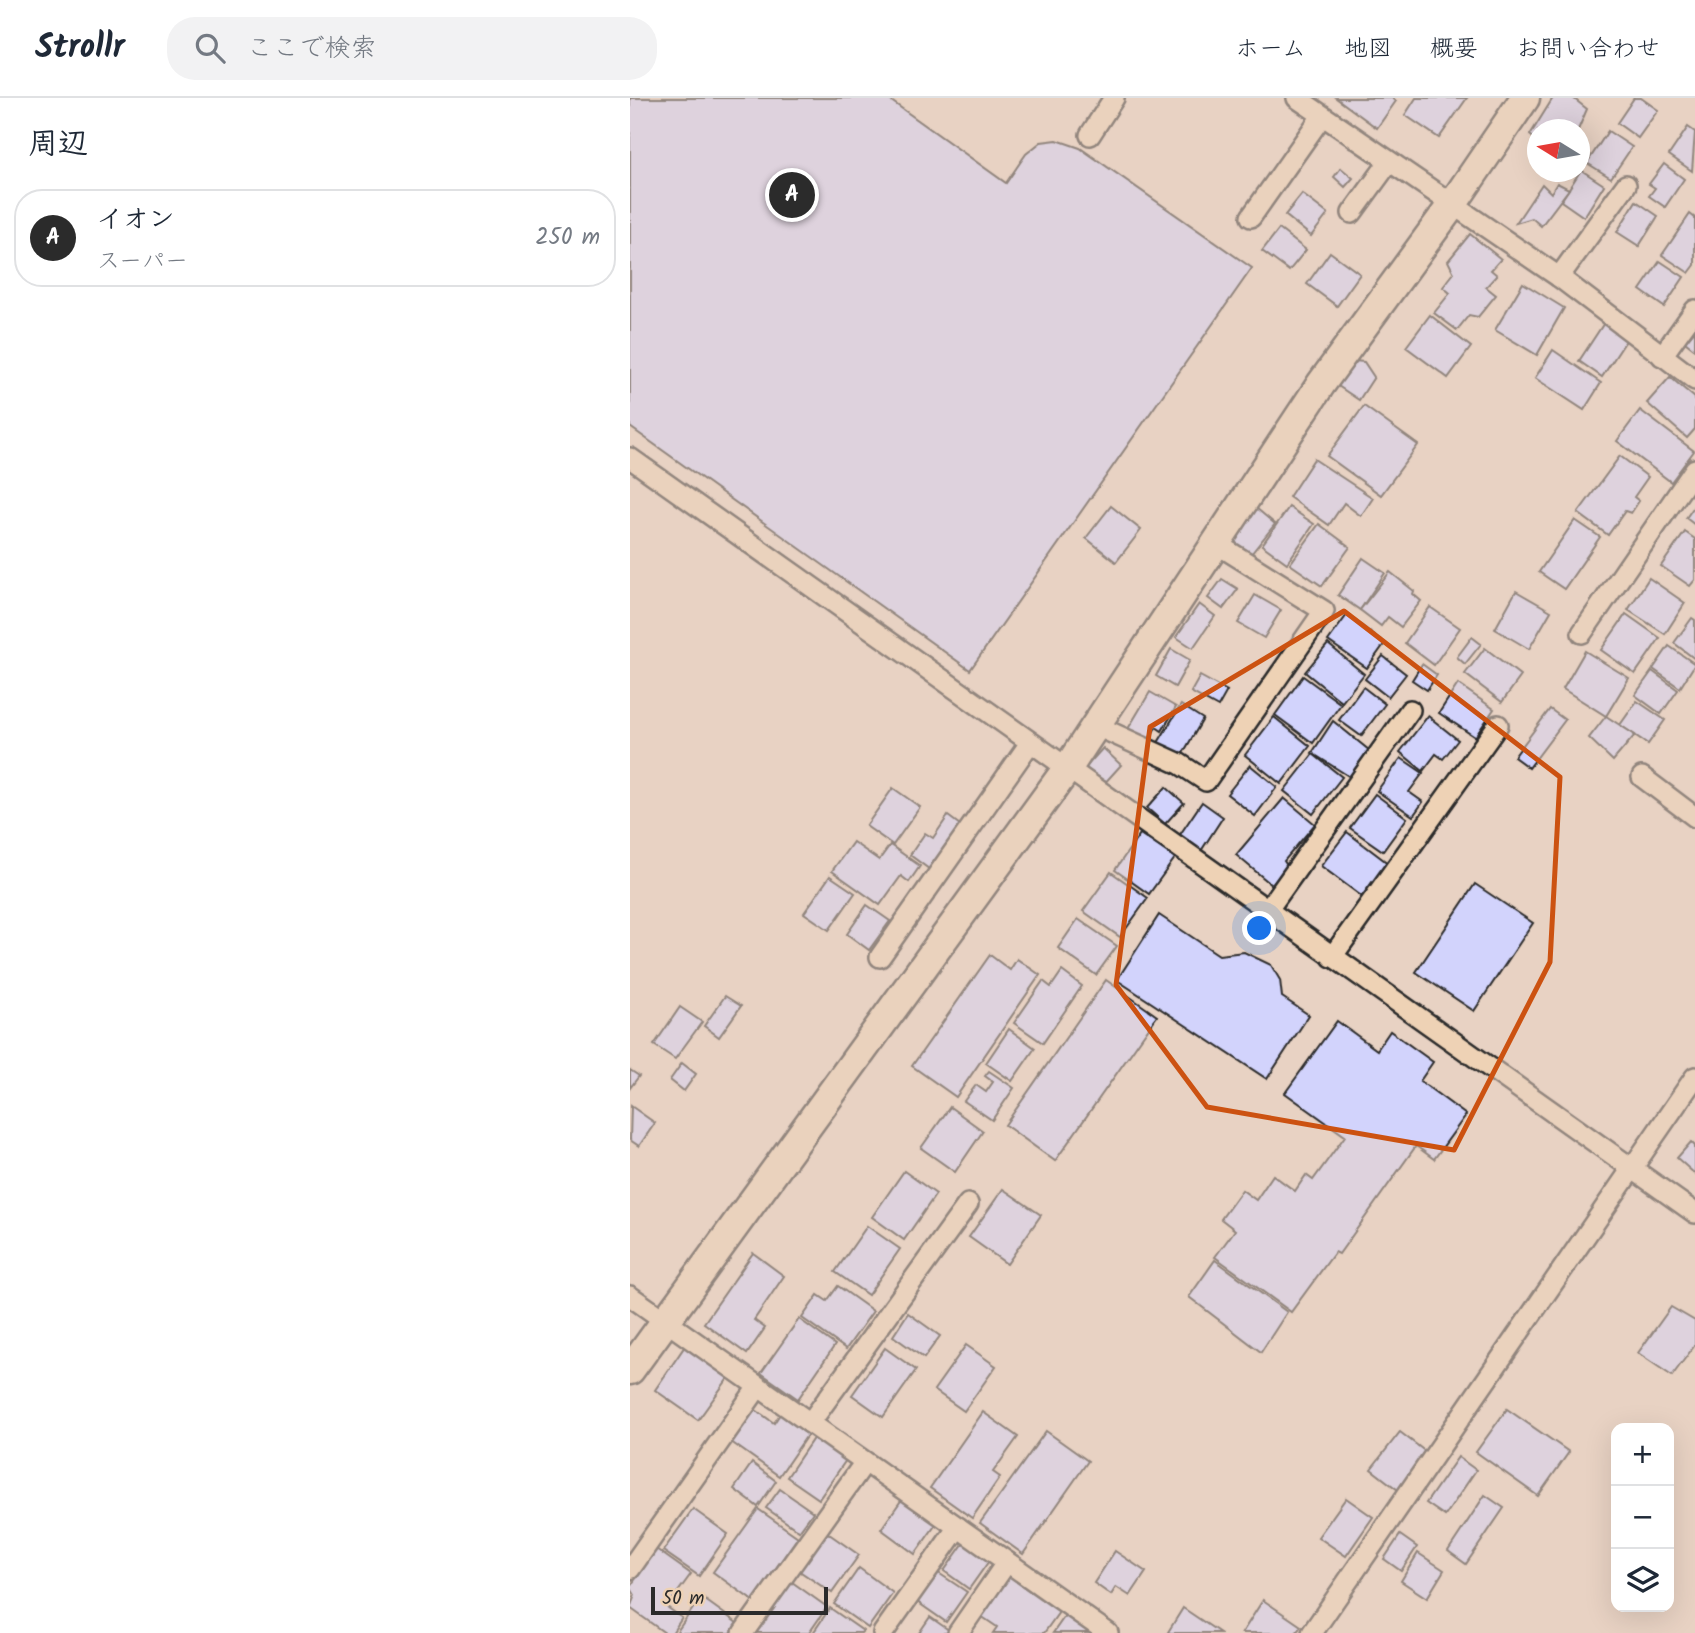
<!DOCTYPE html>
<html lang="ja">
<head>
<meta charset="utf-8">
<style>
	body { margin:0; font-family:Kalam,"Klee One",sans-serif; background:#f2f2f3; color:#1f2937 }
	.controls { position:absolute; right:21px; bottom:21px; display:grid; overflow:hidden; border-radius:14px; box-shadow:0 7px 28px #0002 }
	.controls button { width:63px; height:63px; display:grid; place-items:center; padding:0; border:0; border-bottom:2px solid #e0e1e3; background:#fff; color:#1f2937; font:35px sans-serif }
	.compass { position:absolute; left:897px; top:21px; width:63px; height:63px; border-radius:50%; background:#fff; box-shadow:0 7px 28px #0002; rotate:281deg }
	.scale { position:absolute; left:21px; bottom:18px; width:177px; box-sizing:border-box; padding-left:7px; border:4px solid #2b2b2b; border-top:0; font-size:19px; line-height:24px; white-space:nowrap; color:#2b2b2b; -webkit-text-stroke:5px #eed2b5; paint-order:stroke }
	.you { position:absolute; left:630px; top:831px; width:24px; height:24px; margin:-18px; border:5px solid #fff; border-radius:50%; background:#1a73e8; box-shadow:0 0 0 10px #1a73e833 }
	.badge { display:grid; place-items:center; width:46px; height:46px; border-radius:50%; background:#2b2b2b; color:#fff; font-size:23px; font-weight:700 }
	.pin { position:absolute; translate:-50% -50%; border:4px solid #fff; box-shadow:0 2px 7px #0006 }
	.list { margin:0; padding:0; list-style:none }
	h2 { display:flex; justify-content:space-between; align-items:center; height:91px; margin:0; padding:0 28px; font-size:30px }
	h2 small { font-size:23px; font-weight:400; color:#747a83 }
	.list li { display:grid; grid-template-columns:46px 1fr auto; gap:21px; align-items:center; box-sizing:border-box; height:98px; margin:0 14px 14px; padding:0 14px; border:2px solid #e0e1e3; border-radius:28px }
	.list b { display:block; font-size:26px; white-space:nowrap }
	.list p { margin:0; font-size:23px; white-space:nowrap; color:#747a83 }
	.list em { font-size:23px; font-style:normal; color:#747a83 }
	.icon { flex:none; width:38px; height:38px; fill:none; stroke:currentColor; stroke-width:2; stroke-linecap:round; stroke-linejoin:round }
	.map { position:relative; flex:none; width:1065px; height:1535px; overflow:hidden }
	header { display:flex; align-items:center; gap:42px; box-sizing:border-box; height:98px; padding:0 35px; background:#fff; border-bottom:2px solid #e0e1e3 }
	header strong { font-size:33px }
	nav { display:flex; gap:38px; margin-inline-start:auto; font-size:24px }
	.search { width:490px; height:63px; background:#f2f2f3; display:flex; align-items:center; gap:18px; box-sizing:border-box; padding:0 24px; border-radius:28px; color:#747a83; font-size:26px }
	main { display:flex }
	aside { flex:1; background:#fff }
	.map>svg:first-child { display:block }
	.building { fill:#d2d3fc; stroke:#2b2b2b; stroke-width:2 }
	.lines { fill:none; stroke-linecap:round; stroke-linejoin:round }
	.street-casing { stroke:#2b2b2b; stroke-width:24 }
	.secondary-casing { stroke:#2b2b2b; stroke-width:33 }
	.street { stroke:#eed2b5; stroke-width:19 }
	.secondary { stroke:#eed2b5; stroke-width:28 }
	.marked { fill:none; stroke:#cc5211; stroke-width:5; stroke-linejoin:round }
</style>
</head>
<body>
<header>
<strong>Strollr</strong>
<div class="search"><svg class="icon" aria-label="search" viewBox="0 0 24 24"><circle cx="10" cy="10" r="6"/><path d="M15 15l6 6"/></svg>ここで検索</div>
<nav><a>ホーム</a><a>地図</a><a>概要</a><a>お問い合わせ</a></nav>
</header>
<main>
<aside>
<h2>周辺<small></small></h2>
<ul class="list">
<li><span class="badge">A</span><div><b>イオン</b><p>スーパー</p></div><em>250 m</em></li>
</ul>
</aside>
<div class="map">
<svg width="1065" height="1535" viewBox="0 0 1065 1535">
	<rect width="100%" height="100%" fill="#e8d2c3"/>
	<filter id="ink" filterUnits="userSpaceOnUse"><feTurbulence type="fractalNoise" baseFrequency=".0143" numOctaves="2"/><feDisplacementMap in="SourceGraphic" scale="14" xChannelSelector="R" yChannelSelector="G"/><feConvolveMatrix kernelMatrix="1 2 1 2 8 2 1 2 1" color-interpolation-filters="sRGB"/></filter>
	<g filter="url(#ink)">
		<g class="building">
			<path d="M0,0H257L376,85L396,56L411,44L427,42L450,50L622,170L340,572L0,329Z"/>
			<path d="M706,0H762L766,3L747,30Z"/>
			<path d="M786,0H837L809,40L775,17Z"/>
			<path d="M923,0H943L957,11L948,32H908V44L900,37Z"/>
			<path d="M1004,0H1011L1028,12L1008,40L987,25Z"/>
			<path d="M1058,29L1065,34L1062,73L1039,57Z"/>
			<path d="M978,33L1002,49L981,80L957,65Z"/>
			<path d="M1034,66L1054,81L1035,109L1019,98L1025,90L1019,86Z"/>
			<path d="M711,70L723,80L715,89L704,79Z"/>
			<path d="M951,72L974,87L954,119L931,103Z"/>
			<path d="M927,85L939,91L911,128L902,120L886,125L912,86L921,95Z"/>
			<path d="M672,96L698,116L681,138L655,117Z"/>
			<path d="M1006,103L1028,118L1009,148L987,134Z"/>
			<path d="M1060,116L1065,120V167L1059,175L1032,157Z"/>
			<path d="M649,131L676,152L659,173L632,153Z"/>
			<path d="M840,136L871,161L861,172L867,177L856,189L866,197L848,219L839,217L827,232L804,215L820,195L813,189L824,175L818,163Z"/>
			<path d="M700,154L730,176L707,208L677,186Z"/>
			<path d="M1030,163L1054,179L1034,209L1010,192Z"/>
			<path d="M893,185L934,210L907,257L865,232Z"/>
			<path d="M800,217L841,249L818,280L776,249Z"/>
			<path d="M974,225L997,241L972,279L949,263Z"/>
			<path d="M1065,232V252L1055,244Z"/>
			<path d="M923,252L971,285L954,312L905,280Z"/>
			<path d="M724,263L734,264L744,279L729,302L708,288Z"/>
			<path d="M1040,279L1065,300V331L1057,340L1017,305Z"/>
			<path d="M734,308L788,347L751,397L697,358Z"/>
			<path d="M1010,312L1064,353L1041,384L987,343Z"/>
			<path d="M990,358L1018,379L1004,399L1009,403L1001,415L995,413L978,437L948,415Z"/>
			<path d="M684,361L743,400L731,418L714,405L699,427L659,399Z"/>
			<path d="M1065,407V427L1056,420Z"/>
			<path d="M481,408L511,432L486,464L456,440Z"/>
			<path d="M659,409L684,426L657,465L632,447Z"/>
			<path d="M626,410L645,426L617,461L598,446Z"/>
			<path d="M945,422L970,439L934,491L909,474Z"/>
			<path d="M689,426L720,449L692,488L660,466Z"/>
			<path d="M1055,434L1065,441V482L1060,488L1031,468Z"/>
			<path d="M733,460L755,475L730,512L708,497Z"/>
			<path d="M760,474L784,493L783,496L791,503L771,529L758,519L751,528L730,512Z"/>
			<path d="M1019,480L1055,505L1035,536L998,512Z"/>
			<path d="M592,481L608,491L593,511L578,500Z"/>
			<path d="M886,493L921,513L899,551L865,531Z"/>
			<path d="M625,497L651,512L634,540L608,525Z"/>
			<path d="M569,506L585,518L563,550L546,539Z"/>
			<path d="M800,509L830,530L804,567L775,545Z"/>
			<path d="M996,516L1030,540L1005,576L971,552Z"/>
			<path d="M717,517L755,545L737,570L698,543Z"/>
			<path d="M1062,520L1065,522V561L1044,545Z"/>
			<path d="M842,539L851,546L835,566L827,559Z"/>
			<path d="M698,546L734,576L712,604L675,574Z"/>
			<path d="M1039,548L1065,566L1050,590L1023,571Z"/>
			<path d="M855,550L891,578L872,604L835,576Z"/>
			<path d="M541,551L560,562L545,589L526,578Z"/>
			<path d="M955,553L999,580L976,618L933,591Z"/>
			<path d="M753,558L776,576L758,599L735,581Z"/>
			<path d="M792,566L807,577L797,592L782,582Z"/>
			<path d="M1022,573L1048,592L1031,616L1005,597Z"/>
			<path d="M570,578L597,593L588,609L561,594Z"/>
			<path d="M673,578L711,606L683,645L645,617Z"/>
			<path d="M828,586L864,611L845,639L809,615Z"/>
			<path d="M733,589L755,606L731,638L709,622Z"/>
			<path d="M520,594L546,609L532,633L526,629L518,643L498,631Z"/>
			<path d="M1007,603L1035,622L1018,646L990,627Z"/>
			<path d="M551,607L573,621L549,662L526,648Z"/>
			<path d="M920,611L935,622L899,670L884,659Z"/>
			<path d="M798,618L828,642L813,661L806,656L793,673L770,654Z"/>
			<path d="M976,618L1005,637L983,663L959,640Z"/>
			<path d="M644,619L680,648L651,686L615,657Z"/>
			<path d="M703,623L740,653L720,679L682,655Z"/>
			<path d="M473,650L491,667L472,688L454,671Z"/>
			<path d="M683,656L712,679L683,716L654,693Z"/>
			<path d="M771,660L793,675L779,694L793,704L783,718L747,693Z"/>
			<path d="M620,667L647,689L625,718L597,696Z"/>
			<path d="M536,689L554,705L535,726L517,710Z"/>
			<path d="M263,690L290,709L263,747L236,728Z"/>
			<path d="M745,696L777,720L753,753L720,730Z"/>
			<path d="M654,700L685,726L654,763L658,769L642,787L606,757Z"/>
			<path d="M572,704L593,719L569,756L547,741Z"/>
			<path d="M318,718L330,727L299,771L280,757L295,735L303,740Z"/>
			<path d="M717,734L759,766L734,800L691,768Z"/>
			<path d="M510,736L545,760L519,796L485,772Z"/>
			<path d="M223,744L249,762L260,747L290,768L279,784L271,778L250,807L202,773Z"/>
			<path d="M481,774L518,800L490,839L453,813Z"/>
			<path d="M200,778L225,795L199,832L174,815Z"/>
			<path d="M845,786L903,825L844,913L786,874Z"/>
			<path d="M237,807L260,823L239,852L217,836Z"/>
			<path d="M529,817L589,857L614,854L641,867L650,882L652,899L679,917L637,981L487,882Z"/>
			<path d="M448,821L487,848L466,877L428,850Z"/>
			<path d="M360,857L380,872L387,861L410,877L326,999L282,968Z"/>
			<path d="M432,873L452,888L413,945L384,925L413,883L421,889Z"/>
			<path d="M476,882L527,918L425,1063L375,1027Z"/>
			<path d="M95,898L111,908L89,939L74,928Z"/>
			<path d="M50,909L72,924L45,961L24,947Z"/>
			<path d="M707,923L747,952L760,933L803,964L790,983L836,1017L804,1061L786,1048L709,1156L705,1154L661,1214L585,1159L605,1132L591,1121L612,1092L626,1102L643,1077L665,1093L676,1077L683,1082L715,1038L655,995Z"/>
			<path d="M379,931L405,950L382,983L356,965Z"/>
			<path d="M52,965L66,976L54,993L40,982Z"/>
			<path d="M0,972L9,978L0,990Z"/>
			<path d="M359,973L384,990L362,1022L334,1003L346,987L356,994L363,984L355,978Z"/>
			<path d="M1,1008L25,1025L9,1048L0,1042Z"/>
			<path d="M320,1009L353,1033L325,1074L291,1050Z"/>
			<path d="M1061,1044L1065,1048V1076L1047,1060Z"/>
			<path d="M274,1073L306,1096L274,1142L242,1119Z"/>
			<path d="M373,1091L411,1117L377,1166L339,1139Z"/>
			<path d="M237,1128L270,1151L238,1197L205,1174Z"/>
			<path d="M123,1155L154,1178L124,1222L135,1230L117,1256L74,1225Z"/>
			<path d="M585,1162L657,1214L631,1254L559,1199Z"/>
			<path d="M208,1188L243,1213L216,1251L172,1220L188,1197L197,1203Z"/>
			<path d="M1041,1209L1065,1223V1247L1042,1278L1008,1255Z"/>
			<path d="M278,1215L310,1238L294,1260L263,1238Z"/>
			<path d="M169,1221L205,1247L168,1301L131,1275Z"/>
			<path d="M336,1247L366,1268L334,1313L304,1292Z"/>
			<path d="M55,1248L99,1279L68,1322L25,1292Z"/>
			<path d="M255,1250L286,1272L253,1319L222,1297Z"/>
			<path d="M120,1308L144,1325L154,1310L182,1330L149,1378L97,1341Z"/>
			<path d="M877,1311L939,1354L908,1398L846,1354Z"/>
			<path d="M353,1314L388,1339L363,1374L370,1379L342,1420L300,1390Z"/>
			<path d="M416,1333L458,1363L393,1456L350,1425Z"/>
			<path d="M770,1334L801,1358L772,1395L741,1371Z"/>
			<path d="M184,1339L216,1362L189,1401L157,1379Z"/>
			<path d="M828,1359L846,1372L815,1418L796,1405Z"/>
			<path d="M122,1365L146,1383L128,1409L104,1391Z"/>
			<path d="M150,1391L183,1414L169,1433L136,1410Z"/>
			<path d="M275,1397L309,1422L285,1456L251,1431Z"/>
			<path d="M855,1397L874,1410L836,1466L818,1453Z"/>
			<path d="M716,1400L743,1419L716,1458L688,1439Z"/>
			<path d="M63,1411L98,1436L69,1478L33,1453Z"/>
			<path d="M128,1411L168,1439L123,1503L83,1474Z"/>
			<path d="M192,1431L229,1457L202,1495L165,1470Z"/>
			<path d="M770,1437L787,1449L771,1473L754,1461Z"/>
			<path d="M336,1442L361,1460L339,1491L314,1473Z"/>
			<path d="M26,1451L61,1476L37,1509L52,1520L42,1535H35L0,1510L5,1497L0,1489Z"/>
			<path d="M485,1453L516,1474L500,1498L486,1489L481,1497L464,1485Z"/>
			<path d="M788,1455L814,1472L797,1500L771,1483Z"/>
			<path d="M229,1470L263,1495L238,1530L204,1506Z"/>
			<path d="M381,1470L434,1507L414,1535H363L367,1529L348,1516Z"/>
			<path d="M304,1472L337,1494L316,1524L283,1501Z"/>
			<path d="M155,1479L197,1509L179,1535H116Z"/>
			<path d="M71,1499L107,1525L101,1535H46Z"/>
			<path d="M633,1502L671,1528L666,1535H612Z"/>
			<path d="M200,1510L233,1533L231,1535H183Z"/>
			<path d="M553,1510L590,1535H540L538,1534Z"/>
			<path d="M437,1515L465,1535H423Z"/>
			<path d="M300,1519L323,1535H289Z"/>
		</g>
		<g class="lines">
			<g class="street-casing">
				<g id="street">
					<path d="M667,0L929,179L1065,282"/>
					<path d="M460,37L484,0"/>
					<path d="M722,115L759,64"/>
					<path d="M621,119L692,18"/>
					<path d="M929,179L996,87"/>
					<path d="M1032,258L1065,212"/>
					<path d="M0,360L1065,1115"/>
					<path d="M952,535L1065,371"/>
					<path d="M467,628L550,666L576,683L694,513L587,446"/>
					<path d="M1012,679L1065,719"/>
					<path d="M637,813L780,612"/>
					<path d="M250,859L400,645"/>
					<path d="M702,859L868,627"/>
					<path d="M0,1198L478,1535"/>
					<path d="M180,1325L338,1106"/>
					<path d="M0,1471L128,1289"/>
					<path d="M113,1535L235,1364"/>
					<path d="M253,1535L328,1429"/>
					<path d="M328,1535L377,1464"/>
					<path d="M682,1535L1065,979"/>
				</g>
			</g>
			<g class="secondary-casing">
				<path id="secondary" d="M0,1272L437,671L691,286L822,107L895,0"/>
			</g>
			<use href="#street" class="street"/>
			<use href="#secondary" class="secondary"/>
		</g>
	</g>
	<path d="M0 0H1065V1535H0ZM714,513L930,679L920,864L824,1052L577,1009L486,887L520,629Z" fill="#e8d2c3" fill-opacity=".55" fill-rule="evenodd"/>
	<path class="marked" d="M714,513L930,679L920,864L824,1052L577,1009L486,887L520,629Z"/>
</svg>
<div class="controls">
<button>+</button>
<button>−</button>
<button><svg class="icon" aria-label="layers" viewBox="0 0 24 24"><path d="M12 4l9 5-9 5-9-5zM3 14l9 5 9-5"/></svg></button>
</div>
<svg class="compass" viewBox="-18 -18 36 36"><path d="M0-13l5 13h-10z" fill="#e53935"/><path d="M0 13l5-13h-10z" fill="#747a83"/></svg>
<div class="scale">50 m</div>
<div class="you"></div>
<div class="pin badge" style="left:162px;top:97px">A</div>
</div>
</main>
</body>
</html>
